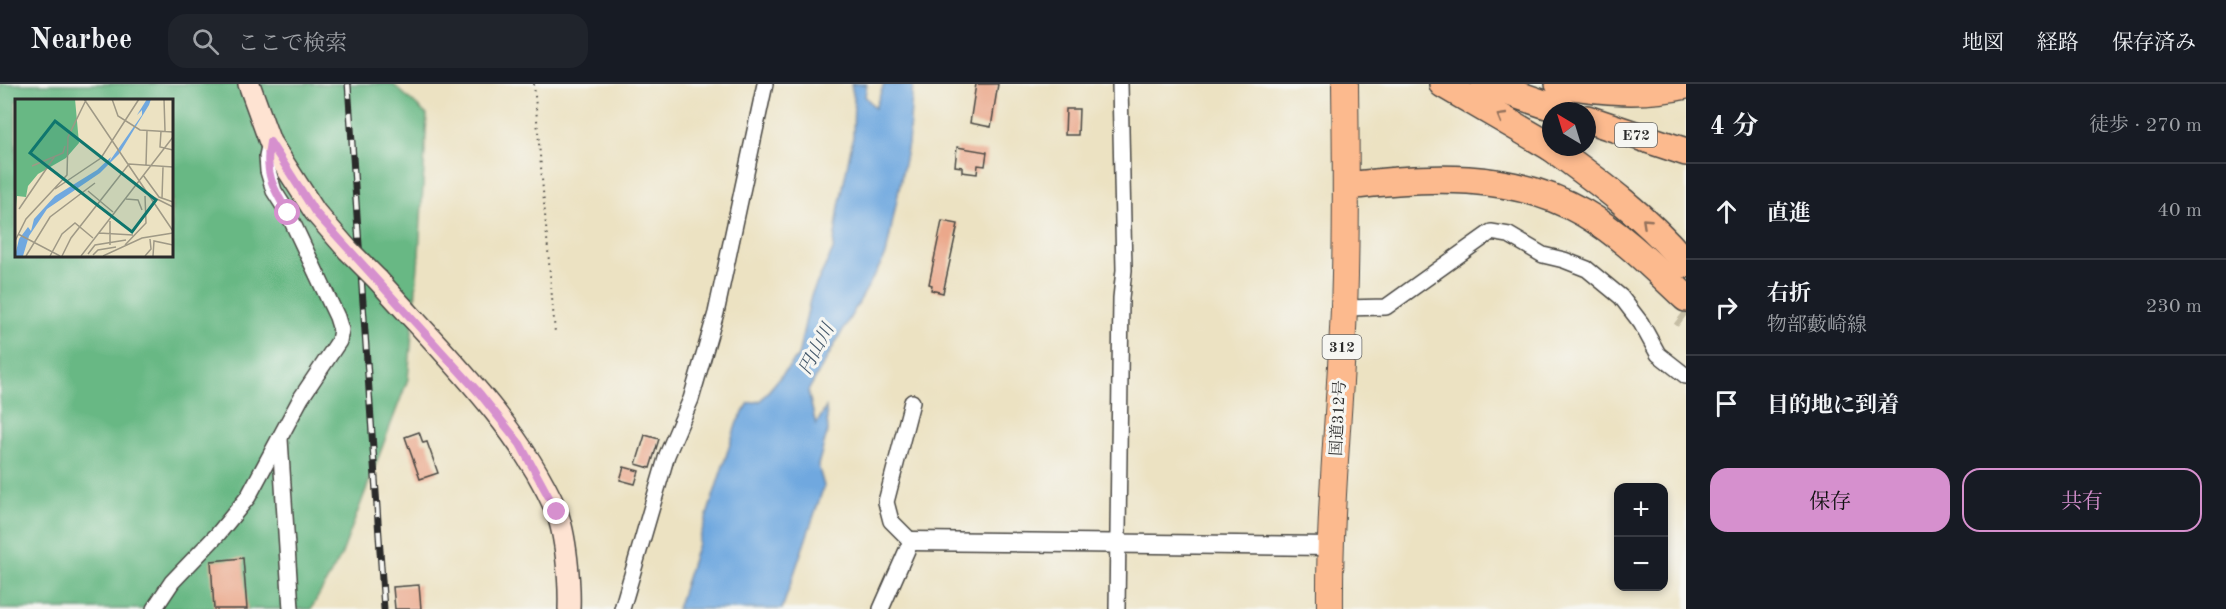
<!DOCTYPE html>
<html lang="ja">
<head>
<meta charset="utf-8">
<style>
	body { margin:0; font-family:"Old Standard TT","Noto Serif JP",serif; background:#20242c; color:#f1f3f6 }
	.controls { position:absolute; right:18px; bottom:18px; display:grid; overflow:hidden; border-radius:12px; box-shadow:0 3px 9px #0003 }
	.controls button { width:54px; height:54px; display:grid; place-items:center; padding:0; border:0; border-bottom:2px solid #363941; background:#171b24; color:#f1f3f6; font:30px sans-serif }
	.compass { position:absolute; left:1542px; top:18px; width:54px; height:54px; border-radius:50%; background:#171b24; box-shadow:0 3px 9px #0003; rotate:322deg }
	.stop { position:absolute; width:18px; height:18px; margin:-14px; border:4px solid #d690ce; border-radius:50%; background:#fff }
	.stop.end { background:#d690ce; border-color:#fff; box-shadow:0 2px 6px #0008 }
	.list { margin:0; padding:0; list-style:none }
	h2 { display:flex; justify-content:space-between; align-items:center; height:78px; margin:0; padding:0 24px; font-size:26px }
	h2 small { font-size:20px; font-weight:400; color:#9ea1a6 }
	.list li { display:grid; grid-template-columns:39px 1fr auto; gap:18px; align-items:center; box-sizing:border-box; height:96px; padding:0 24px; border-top:2px solid #363941 }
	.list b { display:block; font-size:22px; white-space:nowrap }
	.list p { margin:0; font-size:20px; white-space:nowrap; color:#9ea1a6 }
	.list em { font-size:20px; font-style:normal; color:#9ea1a6 }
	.actions { display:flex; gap:12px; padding:18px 24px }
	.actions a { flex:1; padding:14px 0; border:2px solid #d690ce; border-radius:18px; text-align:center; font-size:21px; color:#d690ce }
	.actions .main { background:#d690ce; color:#111 }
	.icon { flex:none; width:33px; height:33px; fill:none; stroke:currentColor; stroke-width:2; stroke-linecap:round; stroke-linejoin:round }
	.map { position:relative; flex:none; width:1686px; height:525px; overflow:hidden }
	header { display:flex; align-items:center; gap:36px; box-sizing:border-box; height:84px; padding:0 30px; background:#171b24; border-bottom:2px solid #363941 }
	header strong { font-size:28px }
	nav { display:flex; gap:33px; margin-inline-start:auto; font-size:21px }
	.search { width:420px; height:54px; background:#20242c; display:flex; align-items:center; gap:15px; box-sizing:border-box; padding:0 21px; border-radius:18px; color:#9ea1a6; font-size:22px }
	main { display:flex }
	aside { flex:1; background:#171b24 }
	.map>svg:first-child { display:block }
	.forest { fill:#68b884; stroke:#4a7258; stroke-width:1.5; fill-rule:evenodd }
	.water { fill:#70a8df; stroke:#4e6a85; stroke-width:1.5 }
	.building { fill:#eba88b }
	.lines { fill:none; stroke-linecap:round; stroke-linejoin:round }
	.motorway-tunnel { stroke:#c5bda4; stroke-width:27; stroke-dasharray:27 14; stroke-linecap:butt }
	.minor-casing { stroke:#484642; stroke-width:18 }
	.tertiary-casing { stroke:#484642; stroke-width:21 }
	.secondary-casing { stroke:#484642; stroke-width:24 }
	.trunk-casing { stroke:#484642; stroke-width:28 }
	.motorway-casing { stroke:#484642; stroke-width:30 }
	.path { stroke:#484642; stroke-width:2; stroke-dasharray:1.5 4.5; stroke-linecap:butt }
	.minor { stroke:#fff; stroke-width:15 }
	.tertiary { stroke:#fff; stroke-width:18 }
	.secondary { stroke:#fee3d2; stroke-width:21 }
	.trunk { stroke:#fcba8e; stroke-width:26 }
	.motorway { stroke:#fcba8e; stroke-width:27 }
	.rail-casing { stroke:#2b2b2b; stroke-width:7 }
	.rail { stroke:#f6f6f2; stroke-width:4.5; stroke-dasharray:14; stroke-linecap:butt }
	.secondary-bridge-casing { stroke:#484642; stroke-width:24; stroke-linecap:butt }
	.secondary-bridge { stroke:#fee3d2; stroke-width:21 }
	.oneway { stroke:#94725c }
	.route { stroke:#d690ce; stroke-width:8 }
	.labels { text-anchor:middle; stroke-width:6; stroke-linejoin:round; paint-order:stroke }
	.shield { fill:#f6f6f2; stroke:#686867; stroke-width:1.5 }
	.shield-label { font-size:15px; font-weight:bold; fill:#2b2b2b }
	.street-label { font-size:16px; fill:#2b2b2b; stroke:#f6f6f2 }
	.water-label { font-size:18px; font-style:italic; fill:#43576a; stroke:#f6f6f2 }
	.inset-road { fill:none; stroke:#9f9986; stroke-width:1.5 }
	.view { fill:#0f766e; fill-opacity:0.15; stroke:#0f766e; stroke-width:3 }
	.inset-edge { fill:none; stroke:#2b2b2b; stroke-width:3 }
</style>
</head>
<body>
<header>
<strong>Nearbee</strong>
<div class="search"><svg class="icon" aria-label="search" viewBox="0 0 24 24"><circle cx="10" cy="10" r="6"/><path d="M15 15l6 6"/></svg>ここで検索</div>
<nav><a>地図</a><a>経路</a><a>保存済み</a></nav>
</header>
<main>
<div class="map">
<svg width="1686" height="525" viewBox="0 0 1686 525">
	<rect width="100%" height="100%" fill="#f6f6f2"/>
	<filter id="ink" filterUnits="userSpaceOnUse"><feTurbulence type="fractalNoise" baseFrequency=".0167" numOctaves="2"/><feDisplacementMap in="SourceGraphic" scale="12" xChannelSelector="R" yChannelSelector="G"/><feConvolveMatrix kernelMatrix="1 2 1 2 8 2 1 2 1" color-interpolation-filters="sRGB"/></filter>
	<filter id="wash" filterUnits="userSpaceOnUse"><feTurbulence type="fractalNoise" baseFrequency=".008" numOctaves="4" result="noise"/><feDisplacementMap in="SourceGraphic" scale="24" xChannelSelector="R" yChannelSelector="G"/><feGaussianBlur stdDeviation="1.35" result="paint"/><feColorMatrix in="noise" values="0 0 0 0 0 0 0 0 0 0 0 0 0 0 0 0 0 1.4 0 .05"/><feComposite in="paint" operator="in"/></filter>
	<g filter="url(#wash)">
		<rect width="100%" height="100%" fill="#ece2c2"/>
		<path class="forest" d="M0,0H393L427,31L419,171L408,295L341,472L311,525H0ZM16,16H171V171H16Z"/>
		<path class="water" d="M851,0H867L865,12L875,24L884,0H913L908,60L886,171L808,307L816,341L826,323L828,346L818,381L824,402L782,525H677L737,338L749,319L760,317L798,272L811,211L833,166L839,123L853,53L854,15Z"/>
		<g id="blocks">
			<g class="building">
				<path d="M976,0H998L991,43L970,39Z"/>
				<path d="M1066,25H1079L1078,51H1065Z"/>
				<path d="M957,63L987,68L985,82L978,81L977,90L962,88V83L955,82Z"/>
				<path d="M942,137L958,140L943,209L931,206L932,201L929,200Z"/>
				<path d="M419,348L423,359L427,358L438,389L420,395L405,353Z"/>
				<path d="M645,351L659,355L650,384L636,380Z"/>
				<path d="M624,383L639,387L635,400L620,396Z"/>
				<path d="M243,474L247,525H214L211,477Z"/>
				<path d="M419,501L421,525H395L393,503Z"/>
			</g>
		</g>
	</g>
	<g filter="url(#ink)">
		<use href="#blocks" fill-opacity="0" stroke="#484642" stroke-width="1.5"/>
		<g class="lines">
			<path class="motorway-tunnel" d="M1682,229L1686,232"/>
			<g class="minor-casing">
				<g id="minor">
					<path d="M1344,224L1386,223L1491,148L1509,151L1543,171L1564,176L1587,185L1621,213L1641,239L1658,270L1686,292"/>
					<path d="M280,355L291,525"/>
					<path d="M154,525L172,498L218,450L248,413L301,314L339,257L341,246L337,233L288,129L274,107L268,87L267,72L270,58"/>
					<path d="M622,525L667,371L691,315L716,229L765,0"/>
					<path d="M881,525L911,457L891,437L886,418L912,318"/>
					<path d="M1117,525L1121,214L1124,186L1120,0"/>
				</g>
			</g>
			<g class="tertiary-casing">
				<path id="tertiary" d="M911,457L1330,462"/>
			</g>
			<g class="secondary-casing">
				<g id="secondary">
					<path d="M249,0L270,58L315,128L348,166"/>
					<path d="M378,196C440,266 518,339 556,426C566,450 570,499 569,525"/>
				</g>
			</g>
			<g class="trunk-casing">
				<path id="trunk" d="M1330,525C1329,424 1340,324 1344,224C1347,149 1346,75 1345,0"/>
			</g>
			<g class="motorway-casing">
				<g id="motorway">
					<path d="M1443,0L1551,63"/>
					<path d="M1485,0L1565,27"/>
					<path d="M1559,0C1602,7 1643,11 1686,1"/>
					<path d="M1587,35L1686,68"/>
					<path d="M1551,63C1599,98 1648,134 1686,180"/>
					<path d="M1347,102C1426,92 1512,87 1584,129C1622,151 1654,184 1686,214"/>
				</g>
			</g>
			<path class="path" d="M534,0L555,249"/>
			<use href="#minor" class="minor"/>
			<use href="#tertiary" class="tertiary"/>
			<use href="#secondary" class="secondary"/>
			<use href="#trunk" class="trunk"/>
			<use href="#motorway" class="motorway"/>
			<g class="rail-casing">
				<path id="rail" d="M348,0L384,525"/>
			</g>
			<use href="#rail" class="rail"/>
			<g class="secondary-bridge-casing">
				<path id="secondary-bridge" d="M348,166L378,196"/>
			</g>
			<use href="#secondary-bridge" class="secondary-bridge"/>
		</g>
		<defs><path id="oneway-chevron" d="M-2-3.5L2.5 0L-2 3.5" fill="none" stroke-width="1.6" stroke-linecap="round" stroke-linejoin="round" transform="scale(1.5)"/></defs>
		<g class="oneway">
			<use href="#oneway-chevron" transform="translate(1501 33) rotate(-150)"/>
			<use href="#oneway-chevron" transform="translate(1646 138) rotate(-137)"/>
		</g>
	</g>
	<g class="lines" filter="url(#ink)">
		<path class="route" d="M288,129C273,104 264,89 270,58L315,128L480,310L520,360L557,428"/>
	</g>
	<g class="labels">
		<g class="shield">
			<rect x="1615" y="39" width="42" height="24" rx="4.5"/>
			<rect x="1322.5" y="251" width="39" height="24" rx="4.5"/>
		</g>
		<g class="shield-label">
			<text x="1636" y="56">E72</text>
			<text x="1342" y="268">312</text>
		</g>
		<g class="street-label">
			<text transform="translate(1337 334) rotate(-87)" y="6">国道312号</text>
		</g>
		<g class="water-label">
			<text transform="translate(816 265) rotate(-62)" y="6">円山川</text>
		</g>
	</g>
	<g transform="translate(15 15)">
		<rect width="158" height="158" fill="#ece2c2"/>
		<path d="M0,0H60L64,44L51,59L23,75L13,87L11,98L2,97L0,118Z" fill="#68b884"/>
		<path d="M132,0H136L134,6L104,55L85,74L32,110L14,137L8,157H0L4,140L13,128L16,132L19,120L40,97L82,71L96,58L94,63L127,16V11L122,16Z" fill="#70a8df"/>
		<path class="inset-road" d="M69,0L158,132M97,0L103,17L125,31L158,33M149,0L150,32M146,32L145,48L158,51M131,66L132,31M17,67L48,54L50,47M128,76L144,98L158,103M40,90L86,59L124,0M73,92L98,113M134,96L158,108M147,99L148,68M111,100L123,101L127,111M4,110L40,57M84,134L118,136M3,135L45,157M0,142L11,120L52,76L53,38L71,1M95,146V122M110,146L131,124L130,97M73,155L80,146L111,141M78,156L83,151L101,148M11,157L35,118L80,84M35,157L47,135L60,124L78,139M47,157L56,139L114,65L158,68M66,157L158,38M88,157L127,139L158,134M130,157L136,150L135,140M138,157L139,142L158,146"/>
		<path class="view" d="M40,22L141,101L117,133L15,54Z"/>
		<rect width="158" height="158" class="inset-edge"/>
	</g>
</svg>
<div class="controls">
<button>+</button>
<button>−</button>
</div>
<svg class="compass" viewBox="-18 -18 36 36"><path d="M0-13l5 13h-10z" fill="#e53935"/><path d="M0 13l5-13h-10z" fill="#9ea1a6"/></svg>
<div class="stop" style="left:288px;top:129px"></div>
<div class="stop end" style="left:557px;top:428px"></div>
</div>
<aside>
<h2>4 分<small>徒歩 · 270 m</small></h2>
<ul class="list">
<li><svg class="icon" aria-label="ahead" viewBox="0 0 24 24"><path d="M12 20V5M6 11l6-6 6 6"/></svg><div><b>直進</b></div><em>40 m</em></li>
<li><svg class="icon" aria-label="right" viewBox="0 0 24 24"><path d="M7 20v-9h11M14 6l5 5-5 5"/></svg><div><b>右折</b><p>物部藪崎線</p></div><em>230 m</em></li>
<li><svg class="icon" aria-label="arrive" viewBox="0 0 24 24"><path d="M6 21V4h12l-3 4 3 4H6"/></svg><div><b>目的地に到着</b></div></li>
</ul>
<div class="actions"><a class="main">保存</a><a>共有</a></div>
</aside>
</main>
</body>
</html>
